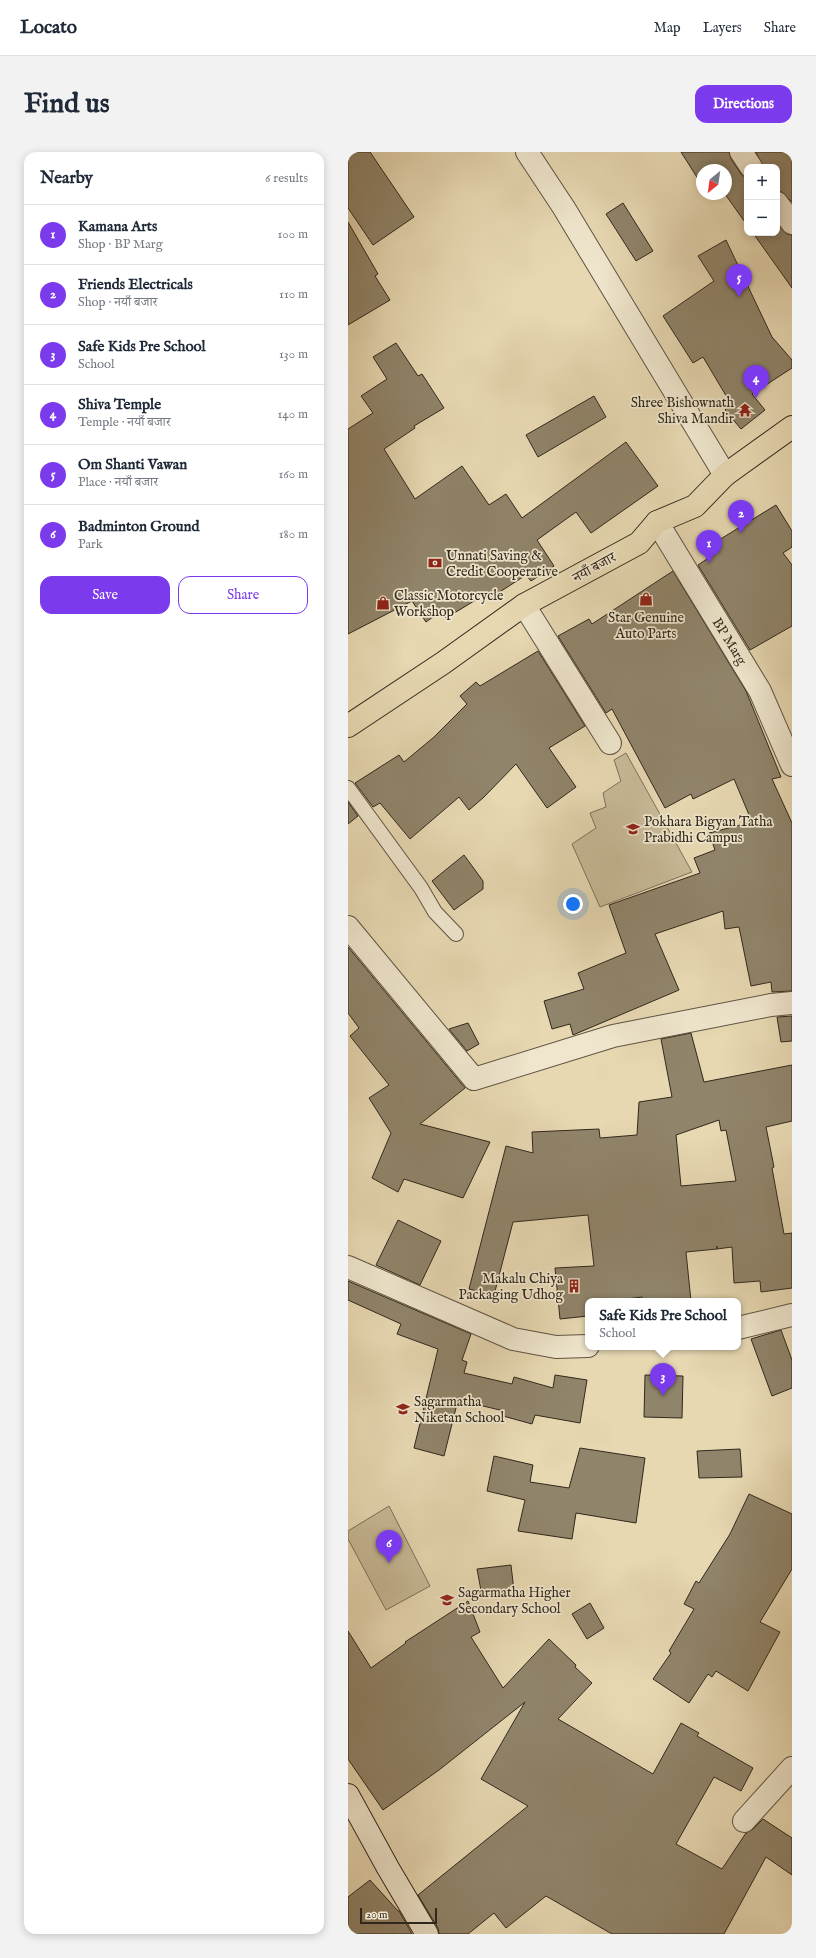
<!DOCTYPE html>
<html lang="en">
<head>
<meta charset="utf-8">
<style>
	body { margin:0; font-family:"IM FELL English","Noto Serif Devanagari",serif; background:#f2f2f3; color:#1f2937 }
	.controls { position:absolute; right:12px; top:12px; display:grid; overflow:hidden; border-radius:8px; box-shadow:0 2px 10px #0003 }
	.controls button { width:36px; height:36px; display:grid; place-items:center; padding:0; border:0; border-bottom:1px solid #e0e1e3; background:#fff; color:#1f2937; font:20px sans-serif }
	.compass { position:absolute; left:348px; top:12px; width:36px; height:36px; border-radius:50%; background:#fff; box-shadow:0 2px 10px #0003; rotate:209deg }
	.scale { position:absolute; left:12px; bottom:10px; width:77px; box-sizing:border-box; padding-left:4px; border:2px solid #31281c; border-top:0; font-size:11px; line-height:14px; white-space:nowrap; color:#31281c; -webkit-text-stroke:3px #efe6cd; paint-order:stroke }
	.you { position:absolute; left:225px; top:752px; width:14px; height:14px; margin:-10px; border:3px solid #fff; border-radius:50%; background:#1a73e8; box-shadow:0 0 0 6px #1a73e833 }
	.badge { display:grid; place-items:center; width:26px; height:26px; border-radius:50%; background:#7c3aed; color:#fff; font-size:13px; font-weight:700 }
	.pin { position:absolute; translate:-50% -33px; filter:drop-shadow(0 1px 2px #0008) }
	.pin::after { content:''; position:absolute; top:21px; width:14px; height:12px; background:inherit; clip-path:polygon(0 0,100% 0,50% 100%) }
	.popup { position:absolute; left:237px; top:1146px; width:156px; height:52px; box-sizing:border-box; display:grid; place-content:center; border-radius:8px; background:#fff; filter:drop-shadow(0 1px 3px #0005); font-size:13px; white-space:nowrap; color:#747a83 }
	.popup b { font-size:15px; color:#1f2937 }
	.popup::after { content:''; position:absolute; left:50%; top:100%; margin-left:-8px; border:8px solid transparent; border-top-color:#fff }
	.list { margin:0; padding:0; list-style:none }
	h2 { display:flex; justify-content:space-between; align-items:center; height:52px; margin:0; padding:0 16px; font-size:17px }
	h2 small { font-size:13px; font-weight:400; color:#747a83 }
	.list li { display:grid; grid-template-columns:26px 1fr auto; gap:12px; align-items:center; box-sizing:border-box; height:60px; padding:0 16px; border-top:1px solid #e0e1e3 }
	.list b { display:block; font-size:15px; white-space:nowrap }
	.list p { margin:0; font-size:13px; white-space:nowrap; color:#747a83 }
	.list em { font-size:13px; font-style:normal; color:#747a83 }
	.actions { display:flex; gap:8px; padding:12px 16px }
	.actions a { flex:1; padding:9px 0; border:1px solid #7c3aed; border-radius:12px; text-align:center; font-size:14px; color:#7c3aed }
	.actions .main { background:#7c3aed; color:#fff }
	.map { position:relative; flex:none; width:444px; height:1782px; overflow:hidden; border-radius:12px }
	header { display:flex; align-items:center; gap:24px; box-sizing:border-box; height:56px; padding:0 20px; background:#fff; border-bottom:1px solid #e0e1e3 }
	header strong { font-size:19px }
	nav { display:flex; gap:22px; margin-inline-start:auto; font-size:14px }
	.intro { display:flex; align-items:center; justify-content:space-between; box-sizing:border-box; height:96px; padding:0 24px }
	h1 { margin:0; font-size:28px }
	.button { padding:10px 18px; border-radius:12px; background:#7c3aed; color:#fff; font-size:14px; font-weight:700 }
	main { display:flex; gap:24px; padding:0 24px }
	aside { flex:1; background:#fff; border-radius:12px; box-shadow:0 2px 10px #0003 }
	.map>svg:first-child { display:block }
	.green { fill:#c8ba98; stroke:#7c715a }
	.building { fill:#90846a; stroke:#31281c; fill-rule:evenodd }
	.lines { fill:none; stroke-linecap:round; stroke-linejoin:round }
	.lane-casing { stroke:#5e5442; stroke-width:16 }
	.street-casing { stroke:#5e5442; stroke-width:24 }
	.secondary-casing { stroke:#31281c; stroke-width:24 }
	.primary-casing { stroke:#31281c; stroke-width:24 }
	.lane { stroke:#efe6cd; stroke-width:14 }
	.street { stroke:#efe6cd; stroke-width:22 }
	.secondary { stroke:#efe6cd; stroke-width:22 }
	.primary { stroke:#e7d8b2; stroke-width:22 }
	.labels { text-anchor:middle; stroke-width:3.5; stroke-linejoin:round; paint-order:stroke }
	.poi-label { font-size:14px; fill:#31281c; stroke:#efe6cd; text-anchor:start }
	.street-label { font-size:14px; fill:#31281c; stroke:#efe6cd }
</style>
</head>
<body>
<header>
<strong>Locato</strong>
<nav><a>Map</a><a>Layers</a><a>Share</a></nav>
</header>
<div class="intro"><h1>Find us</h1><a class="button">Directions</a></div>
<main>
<aside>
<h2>Nearby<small>6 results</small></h2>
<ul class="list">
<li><span class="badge">1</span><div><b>Kamana Arts</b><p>Shop · BP Marg</p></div><em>100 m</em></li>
<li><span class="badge">2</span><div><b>Friends Electricals</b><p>Shop · नयाँ बजार</p></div><em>110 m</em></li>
<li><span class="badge">3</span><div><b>Safe Kids Pre School</b><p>School</p></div><em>130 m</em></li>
<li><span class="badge">4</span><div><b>Shiva Temple</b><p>Temple · नयाँ बजार</p></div><em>140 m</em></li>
<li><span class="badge">5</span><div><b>Om Shanti Vawan</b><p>Place · नयाँ बजार</p></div><em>160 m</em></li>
<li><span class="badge">6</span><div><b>Badminton Ground</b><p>Park</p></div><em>180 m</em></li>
</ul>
<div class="actions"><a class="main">Save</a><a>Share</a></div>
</aside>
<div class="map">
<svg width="444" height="1782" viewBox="0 0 444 1782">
	<rect width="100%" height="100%" fill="#e7d8b2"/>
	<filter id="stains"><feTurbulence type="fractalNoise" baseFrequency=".005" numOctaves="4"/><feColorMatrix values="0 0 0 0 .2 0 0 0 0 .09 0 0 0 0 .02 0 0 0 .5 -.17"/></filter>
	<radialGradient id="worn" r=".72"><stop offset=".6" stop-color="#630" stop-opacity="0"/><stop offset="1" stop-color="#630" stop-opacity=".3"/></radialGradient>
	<g class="green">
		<path d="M278,601L344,720L252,755L224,692L248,676L242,661L258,655L255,641L273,629L266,608Z"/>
		<path d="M41,1354L82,1434L38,1458L0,1387V1379Z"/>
	</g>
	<g class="building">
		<path d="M0,0H22L66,65L25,93L0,56Z"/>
		<path d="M333,0H381L383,7L393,22L399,27V73L377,42L378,18H354V29L352,30Z"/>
		<path d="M408,0H444V50L434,40L429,39V15H415Z"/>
		<path d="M275,51L305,99L288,109L258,62Z"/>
		<path d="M0,70L30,122L27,124L42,148L0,173Z"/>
		<path d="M429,72L439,82L444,83V136L405,81H429Z"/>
		<path d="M378,88L424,185L444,208V216L404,242L417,258L393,277L377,258L383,252L355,205L345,211L315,164L366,129L350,104Z"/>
		<path d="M48,191L70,224L74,222L96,256L66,274L67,276L36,297L67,347L114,314L141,353L158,342L174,366L278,290L310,334L243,381L228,360L189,388L206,414L183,429L178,423L144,445L141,440L98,466L93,459L78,470L64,449L0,482V277L25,261L13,244L39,227L25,205Z"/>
		<path d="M246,244L258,265L190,305L178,283Z"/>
		<path d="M428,353L444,379V395L435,401L444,413V474L402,498L350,413L371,399L366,391Z"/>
		<path d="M325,419L398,539L433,625L424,627L444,671V839L424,840L423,830L403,834L391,775L377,777L375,759L307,782L331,838L225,883L222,872L204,877L196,849L236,837L230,821L278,801L261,753L352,721L346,706L367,698L361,681L404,670L386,627L345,647L343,642L317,656L264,557L258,561L210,484L241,467L244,472Z"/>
		<path d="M190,499L237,574L201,596L228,635L199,656L168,612L136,645L121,658L111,645L62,687L32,651L25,655L7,631L51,603L56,610L86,585L119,552L112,544L128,530L132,534Z"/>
		<path d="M0,650L10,664L0,672Z"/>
		<path d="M116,703L135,729V737L106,758L84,729Z"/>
		<path d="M0,795L117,936L72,972L142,990L115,1046L56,1027L50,1040L24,1026L43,981L21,946L41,933L2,884L11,876L0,861Z"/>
		<path d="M444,864V889L433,890L429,865Z"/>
		<path d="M120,871L131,892L119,899L101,877Z"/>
		<path d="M343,881L356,930L444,913V969L418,975L426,1015L424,1016L436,1082L444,1081V1136L413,1140L412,1129L386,1131L384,1095L369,1097V1094V1097L338,1100L343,1149H294V1145L264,1149H240V1164L212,1167L207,1116L246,1114L240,1063L165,1070L146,1143L121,1137L158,994L185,1001L184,980L251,977L252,986L289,983L291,950L324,945L313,887ZM371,968L373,979L378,978L388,1029L333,1034L328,983Z"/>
		<path d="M50,1068L93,1089L72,1133L28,1113Z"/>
		<path d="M0,1129L123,1182L114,1208L119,1210L116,1221L164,1232L166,1225L205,1236L207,1223L239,1228L232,1271L187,1263L184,1272L155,1264L156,1259L110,1248L96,1304L66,1296L90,1197L49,1182L53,1172L0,1148Z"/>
		<path d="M433,1178L444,1208V1236L424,1244L403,1187Z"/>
		<path d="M297,1223L335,1224L334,1266L296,1265Z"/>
		<path d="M232,1296L297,1306L288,1371L228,1361L224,1387L170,1379L177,1348L139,1339L146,1304L185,1313L182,1330L221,1336Z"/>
		<path d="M392,1297L394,1325L351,1326L349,1299Z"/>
		<path d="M401,1342L444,1362V1417L412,1470L432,1480L400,1539L368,1519L364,1525L360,1522L341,1551L305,1527L323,1501L321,1499L346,1457L336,1452L348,1429L351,1431L382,1382Z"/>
		<path d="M163,1413L166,1439L134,1444L129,1417Z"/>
		<path d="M120,1449L132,1480L123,1485L155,1536L201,1487L228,1513L227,1515L244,1531L210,1567L305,1622L333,1571L351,1581L349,1584L405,1616L393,1639L366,1625L328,1692L374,1717L398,1681L405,1677L415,1667L444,1686V1723L418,1705L376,1782H264L198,1744L158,1776L146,1761L120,1782H91L90,1776L70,1743L180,1654L133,1627L177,1550L91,1618L35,1658L0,1607V1479L23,1516L58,1491L57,1490Z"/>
		<path d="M242,1451L256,1476L239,1487L224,1462Z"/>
		<path d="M22,1728L50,1759H51L64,1782H0V1745Z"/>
	</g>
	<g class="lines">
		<g class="lane-casing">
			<path id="lane" d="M0,636L73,736L87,760L108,782"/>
		</g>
		<g class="street-casing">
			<g id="street">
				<path d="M179,0L216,56L377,323"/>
				<path d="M393,0L403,15"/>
				<path d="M429,51L444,71"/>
				<path d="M309,370L412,539L444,613"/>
				<path d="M176,453L262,591"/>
				<path d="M0,775L126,927L265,884L423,853L444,851"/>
				<path d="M0,1115L165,1187L208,1195L240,1194"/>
				<path d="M390,1176L444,1163"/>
				<path d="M396,1669L444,1616"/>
			</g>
		</g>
		<g class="secondary-casing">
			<path id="secondary" d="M0,1643L40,1716L79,1782"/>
		</g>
		<g class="primary-casing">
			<path id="primary" d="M0,574L95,511L176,453L291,391L309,370L347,354L377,323L444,275"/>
		</g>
		<use href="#lane" class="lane"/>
		<use href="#street" class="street"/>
		<use href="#secondary" class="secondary"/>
		<use href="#primary" class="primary"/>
	</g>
	<defs>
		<g id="temple-bare" transform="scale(1.08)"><path d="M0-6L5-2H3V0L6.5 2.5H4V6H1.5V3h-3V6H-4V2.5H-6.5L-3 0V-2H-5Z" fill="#8f2418" stroke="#efe6cd" stroke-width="2.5" paint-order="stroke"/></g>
		<g id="bank-bare" transform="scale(1.08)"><path d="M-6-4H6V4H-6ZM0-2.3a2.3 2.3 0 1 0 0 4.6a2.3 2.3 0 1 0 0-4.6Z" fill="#8f2418" stroke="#efe6cd" stroke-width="2.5" paint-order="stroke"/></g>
		<g id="shop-bare" transform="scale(1.08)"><path d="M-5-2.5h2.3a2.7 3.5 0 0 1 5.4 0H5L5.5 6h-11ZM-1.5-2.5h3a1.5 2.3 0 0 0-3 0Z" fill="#8f2418" stroke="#efe6cd" stroke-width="2.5" paint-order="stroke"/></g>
		<g id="university-bare" transform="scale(1.08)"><path d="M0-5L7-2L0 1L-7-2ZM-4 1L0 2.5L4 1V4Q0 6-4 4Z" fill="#8f2418" stroke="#efe6cd" stroke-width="2.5" paint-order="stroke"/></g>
		<g id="building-bare" transform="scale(1.08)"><path d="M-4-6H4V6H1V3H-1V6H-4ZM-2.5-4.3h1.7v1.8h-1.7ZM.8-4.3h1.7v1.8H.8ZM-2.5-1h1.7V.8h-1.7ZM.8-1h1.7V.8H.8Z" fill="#8f2418" stroke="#efe6cd" stroke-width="2.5" paint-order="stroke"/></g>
		<g id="school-bare" transform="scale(1.08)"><path d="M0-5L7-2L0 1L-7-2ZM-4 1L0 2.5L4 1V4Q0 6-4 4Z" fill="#8f2418" stroke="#efe6cd" stroke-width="2.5" paint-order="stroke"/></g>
	</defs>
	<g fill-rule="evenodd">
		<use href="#temple-bare" x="397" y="258"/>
		<use href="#bank-bare" x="87" y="411"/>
		<use href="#shop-bare" x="298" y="447"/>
		<use href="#shop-bare" x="35" y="451"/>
		<use href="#university-bare" x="285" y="677"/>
		<use href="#building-bare" x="226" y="1134"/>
		<use href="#school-bare" x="55" y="1257"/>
		<use href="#university-bare" x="99" y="1448"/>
	</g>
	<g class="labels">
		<g class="poi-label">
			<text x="386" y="255" text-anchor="end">Shree Bishownath<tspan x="386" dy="16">Shiva Mandir</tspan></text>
			<text x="98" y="408">Unnati Saving &amp;<tspan x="98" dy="16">Credit Cooperative</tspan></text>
			<text x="46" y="448">Classic Motorcycle<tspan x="46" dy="16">Workshop</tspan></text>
			<text x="298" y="470" text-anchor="middle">Star Genuine<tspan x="298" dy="16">Auto Parts</tspan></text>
			<text x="296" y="674">Pokhara Bigyan Tatha<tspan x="296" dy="16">Prabidhi Campus</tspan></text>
			<text x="215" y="1131" text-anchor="end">Makalu Chiya<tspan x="215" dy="16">Packaging Udhog</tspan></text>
			<text x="66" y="1254">Sagarmatha<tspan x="66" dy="16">Niketan School</tspan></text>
			<text x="110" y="1445">Sagarmatha Higher<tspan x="110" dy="16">Secondary School</tspan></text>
		</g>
		<g class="street-label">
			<text transform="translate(246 415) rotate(-29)" y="5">नयाँ बजार</text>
			<text transform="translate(382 489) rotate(58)" y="5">BP Marg</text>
		</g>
	</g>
	<rect width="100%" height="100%" filter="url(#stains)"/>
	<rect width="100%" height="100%" fill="url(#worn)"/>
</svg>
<div class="controls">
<button>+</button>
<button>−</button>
</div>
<svg class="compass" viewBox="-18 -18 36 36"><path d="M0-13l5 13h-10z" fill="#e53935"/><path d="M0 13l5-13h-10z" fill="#747a83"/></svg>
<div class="scale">20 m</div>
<div class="you"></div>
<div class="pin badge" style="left:361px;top:411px">1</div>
<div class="pin badge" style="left:393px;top:381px">2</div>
<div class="pin badge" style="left:315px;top:1244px">3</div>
<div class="popup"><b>Safe Kids Pre School</b>School</div>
<div class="pin badge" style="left:408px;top:246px">4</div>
<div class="pin badge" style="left:391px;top:145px">5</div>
<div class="pin badge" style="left:41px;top:1411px">6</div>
</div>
</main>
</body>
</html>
